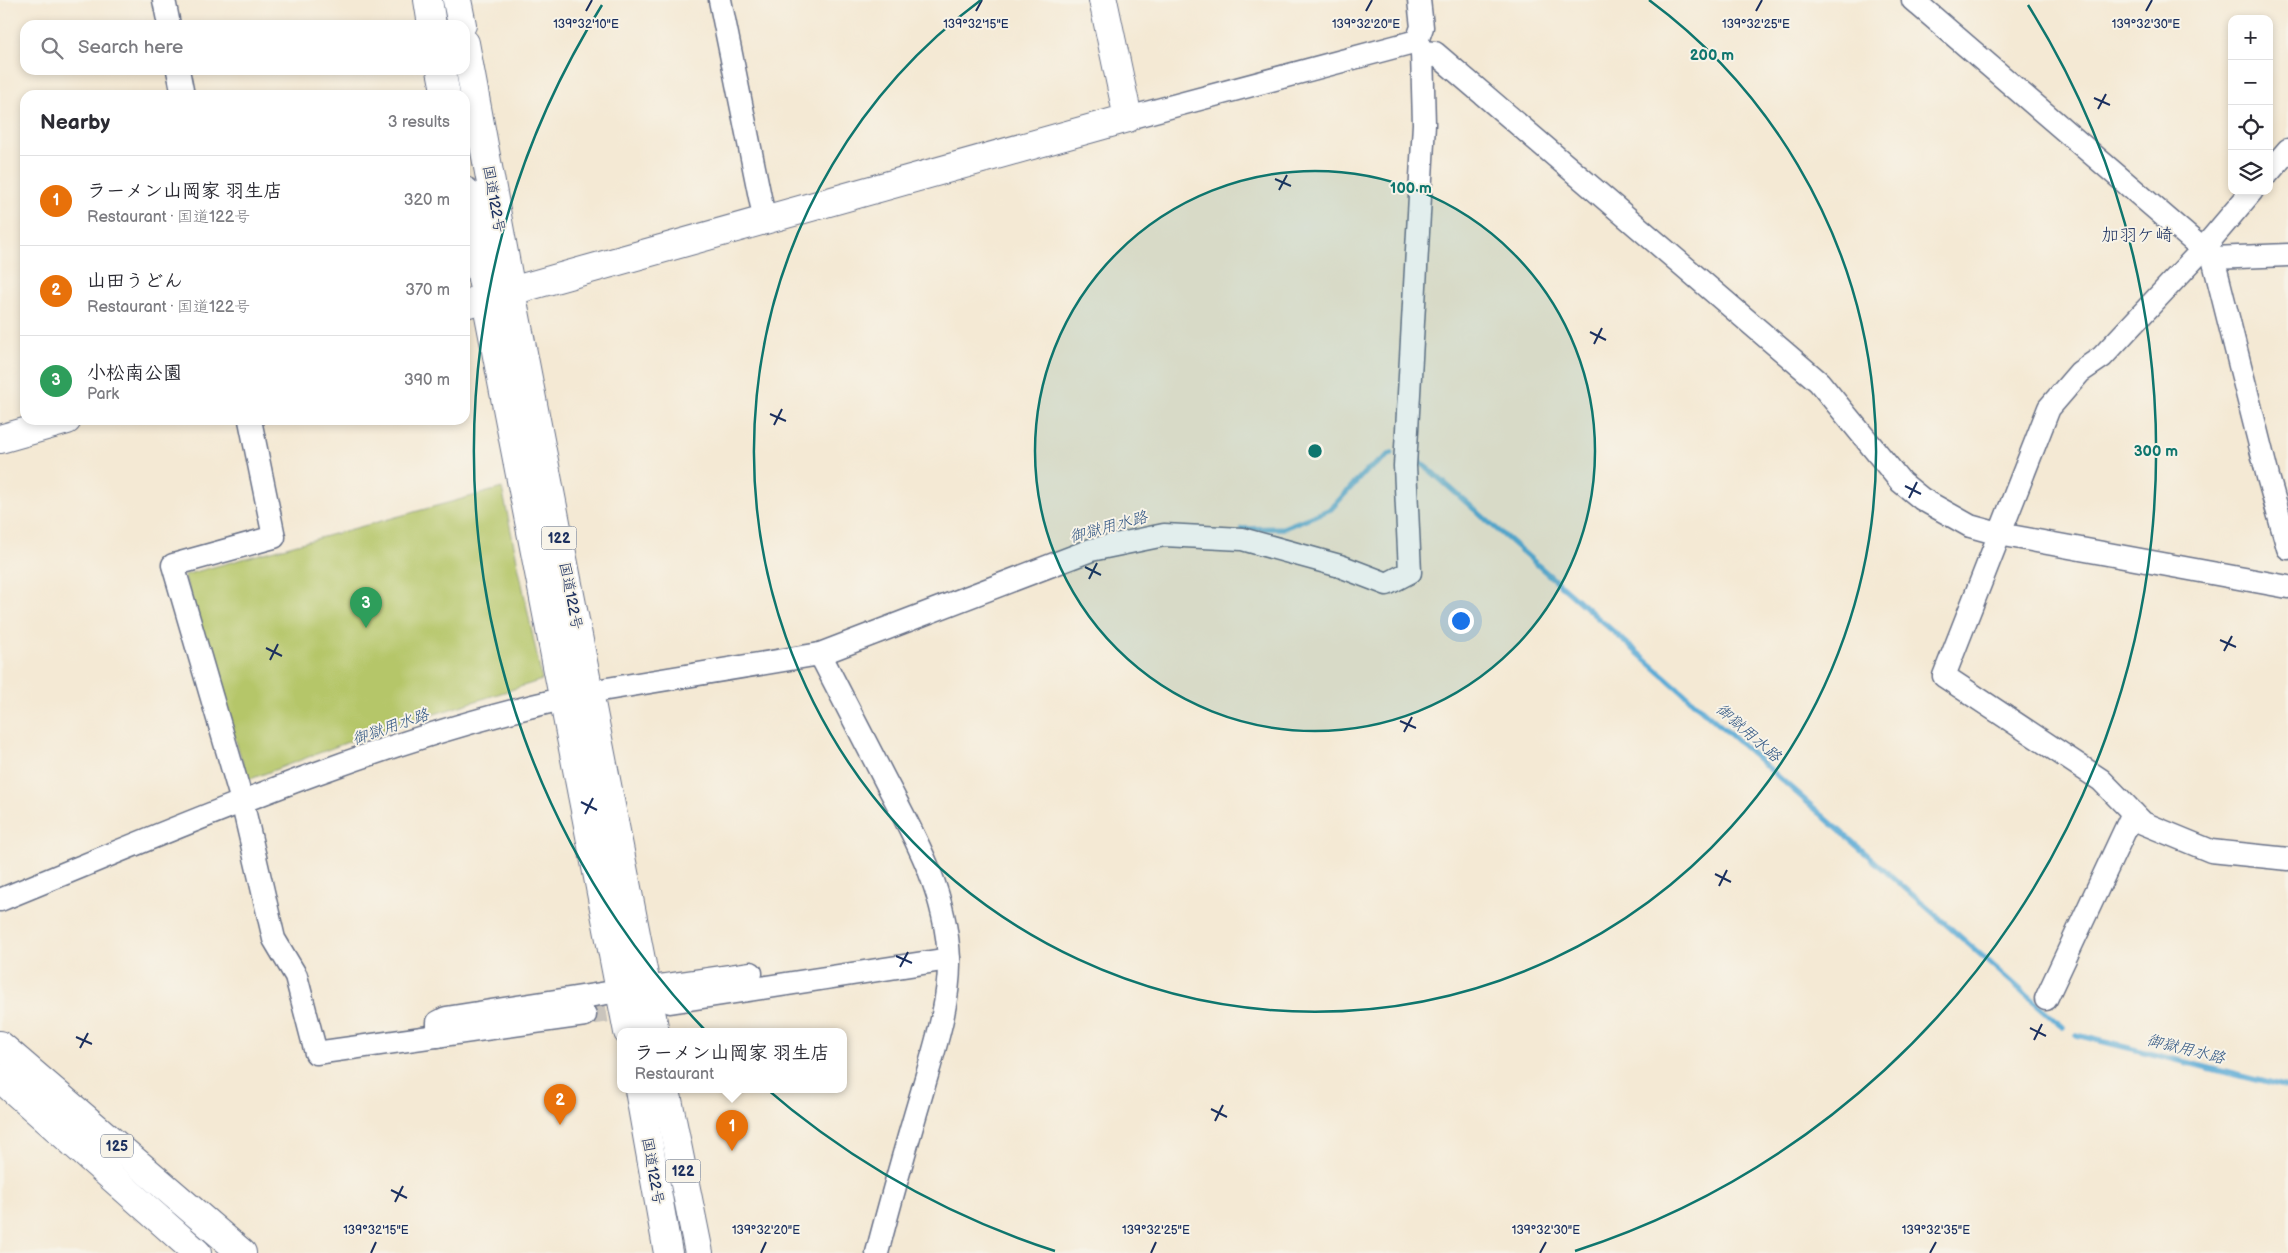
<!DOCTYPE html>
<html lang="en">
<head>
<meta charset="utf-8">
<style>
	body { margin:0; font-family:"Balsamiq Sans","Klee One",sans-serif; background:#f7f7f7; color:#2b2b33 }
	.controls { position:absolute; right:15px; top:15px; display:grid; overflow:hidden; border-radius:10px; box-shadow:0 2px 8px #0003 }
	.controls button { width:45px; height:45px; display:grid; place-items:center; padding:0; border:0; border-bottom:1px solid #e1e1e2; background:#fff; color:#2b2b33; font:25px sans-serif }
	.you { position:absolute; left:1460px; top:620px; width:18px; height:18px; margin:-12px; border:4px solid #fff; border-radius:50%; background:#1a73e8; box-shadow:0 0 0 8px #1a73e833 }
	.badge { display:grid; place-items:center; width:32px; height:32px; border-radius:50%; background:#d1495b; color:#fff; font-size:16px; font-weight:700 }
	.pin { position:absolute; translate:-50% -41px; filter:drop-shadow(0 1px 2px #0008) }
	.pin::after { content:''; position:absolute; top:26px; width:18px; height:15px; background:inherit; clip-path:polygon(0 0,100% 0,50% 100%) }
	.popup { position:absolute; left:617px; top:1028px; width:230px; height:65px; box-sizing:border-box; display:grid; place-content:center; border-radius:10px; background:#fff; filter:drop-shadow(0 1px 4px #0005); font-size:16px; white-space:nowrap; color:#7c7c81 }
	.popup b { font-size:19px; color:#2b2b33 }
	.popup::after { content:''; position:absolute; left:50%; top:100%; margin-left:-10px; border:10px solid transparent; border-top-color:#fff }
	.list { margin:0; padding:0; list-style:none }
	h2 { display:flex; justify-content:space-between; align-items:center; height:65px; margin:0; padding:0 20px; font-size:21px }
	h2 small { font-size:16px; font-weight:400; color:#7c7c81 }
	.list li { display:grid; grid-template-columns:32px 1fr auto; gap:15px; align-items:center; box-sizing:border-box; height:90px; padding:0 20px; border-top:1px solid #e1e1e2 }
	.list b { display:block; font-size:19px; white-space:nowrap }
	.list p { margin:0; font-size:16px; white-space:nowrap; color:#7c7c81 }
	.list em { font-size:16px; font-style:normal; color:#7c7c81 }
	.icon { flex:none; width:28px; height:28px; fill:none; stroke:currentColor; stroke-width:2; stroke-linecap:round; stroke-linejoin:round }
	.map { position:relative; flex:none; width:2288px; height:1253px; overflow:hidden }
	.search { position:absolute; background:#fff; box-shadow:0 2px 8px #0003; left:20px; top:20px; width:450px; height:55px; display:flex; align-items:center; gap:12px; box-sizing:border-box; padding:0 18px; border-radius:15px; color:#7c7c81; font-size:19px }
	.panel { position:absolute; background:#fff; box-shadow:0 2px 8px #0003; left:20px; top:90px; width:450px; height:335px; border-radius:15px }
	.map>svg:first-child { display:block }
	.green { fill:#b5c669; stroke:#687a64 }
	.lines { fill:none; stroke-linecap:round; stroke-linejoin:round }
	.stream { stroke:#5cabd6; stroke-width:5.5 }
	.street-tunnel { stroke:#c9c4bc; stroke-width:22; stroke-dasharray:22 11; stroke-linecap:butt }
	.street-casing { stroke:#677087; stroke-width:25 }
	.secondary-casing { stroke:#677087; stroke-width:30 }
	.highway-casing { stroke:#677087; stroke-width:30 }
	.street { stroke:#fff; stroke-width:22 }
	.secondary { stroke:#fff; stroke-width:28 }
	.highway { stroke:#fff; stroke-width:28 }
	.ticks { fill:none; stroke:#1b2f5e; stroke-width:2 }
	.ring { fill:none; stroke:#0f766e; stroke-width:2.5 }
	.labels { text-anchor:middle; stroke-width:4; stroke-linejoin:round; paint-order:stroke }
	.shield { fill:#f7f3e8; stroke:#5d6a87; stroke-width:1 }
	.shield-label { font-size:14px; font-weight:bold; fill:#1b2f5e }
	.street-label { font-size:15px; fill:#1b2f5e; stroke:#f7f3e8 }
	.water-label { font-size:16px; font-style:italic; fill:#2e5482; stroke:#f7f3e8 }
	.quarter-label { font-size:18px; fill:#1b2f5e; stroke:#f7f3e8 }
	.ticks-label { font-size:12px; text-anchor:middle; fill:#1b2f5e; stroke:#f7f3e8; stroke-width:4; stroke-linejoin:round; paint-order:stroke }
	.centre { fill:#0f766e; stroke:#f7f3e8; stroke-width:2.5 }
	.ring-label { font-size:15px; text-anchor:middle; font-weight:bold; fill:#0f766e; stroke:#f7f3e8; stroke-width:4; stroke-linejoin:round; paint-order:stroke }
</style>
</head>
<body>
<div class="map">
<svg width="2288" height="1253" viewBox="0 0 2288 1253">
	<rect width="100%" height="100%" fill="#f7f3e8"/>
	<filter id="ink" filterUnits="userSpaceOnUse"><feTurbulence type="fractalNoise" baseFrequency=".02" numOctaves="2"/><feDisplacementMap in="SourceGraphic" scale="10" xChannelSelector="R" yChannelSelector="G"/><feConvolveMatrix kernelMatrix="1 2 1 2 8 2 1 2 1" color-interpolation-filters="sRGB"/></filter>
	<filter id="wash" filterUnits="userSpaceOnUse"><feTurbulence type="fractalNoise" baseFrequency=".0096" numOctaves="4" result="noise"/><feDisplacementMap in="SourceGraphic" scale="20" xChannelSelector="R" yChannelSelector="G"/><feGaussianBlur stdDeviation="1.12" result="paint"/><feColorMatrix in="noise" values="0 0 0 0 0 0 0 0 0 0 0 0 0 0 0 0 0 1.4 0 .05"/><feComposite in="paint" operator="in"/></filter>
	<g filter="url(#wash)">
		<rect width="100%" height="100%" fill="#f4e9d4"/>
		<path class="green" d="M502,488L542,680L356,739L248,780L184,575Z"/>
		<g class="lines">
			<g class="stream">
				<path d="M1416,458L2063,1027"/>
				<path d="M1242,529L1283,528L1331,509L1366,471L1392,453"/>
				<path d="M2077,1035L2288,1088"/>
			</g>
		</g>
	</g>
	<g filter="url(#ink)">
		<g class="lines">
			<path class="street-tunnel" d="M585,1015L641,1006"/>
			<g class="street-casing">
				<g id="street">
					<path d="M164,0L169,25"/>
					<path d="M720,0L765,222"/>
					<path d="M1913,0L2213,258L2288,255"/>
					<path d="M1422,52L1435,53L1819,382L1901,482L1922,499L1970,526L1999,534L2288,587"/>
					<path d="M178,70L183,95"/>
					<path d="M1128,118L1417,41L1422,27L1419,0"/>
					<path d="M2269,172L2288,150"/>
					<path d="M2252,191L2202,250L2102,357L2080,372L2049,408L1944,676L2101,780L2143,823L2211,851L2288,859"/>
					<path d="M2213,258L2268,477L2288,548"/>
					<path d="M250,420L274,537L173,565L242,801L274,939L296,976L316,1053L585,1015"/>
					<path d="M820,654L1091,550L1164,535L1242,539L1340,566L1387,584L1410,572L1405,466L1424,124L1422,52L1417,41"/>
					<path d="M589,692L820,654C842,696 864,739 886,782C916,839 946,892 949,959C950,1003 934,1050 922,1092C906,1146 891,1199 877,1253"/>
					<path d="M0,900C184,825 368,743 562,699"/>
					<path d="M646,988L751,973"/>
					<path d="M2046,999L2133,813"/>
					<path d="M670,1002L949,959"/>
					<path d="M438,1036V1022L446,1018L620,991"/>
				</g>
			</g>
			<g class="secondary-casing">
				<g id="secondary">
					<path d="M465,304L1128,118L1103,0"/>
					<path d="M0,439L67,420"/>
				</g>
			</g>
			<g class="highway-casing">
				<g id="highway">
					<path d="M428,0L432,25"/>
					<path d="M457,0L462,25"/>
					<path d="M465,43L511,291L655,1032"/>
					<path d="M441,70L446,95"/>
					<path d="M465,191L628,1032"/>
					<path d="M0,1045L242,1253"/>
					<path d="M0,1078L197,1253"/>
					<path d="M639,1090L668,1253"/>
					<path d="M666,1090L699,1253"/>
				</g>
			</g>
			<use href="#street" class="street"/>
			<use href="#secondary" class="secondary"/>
			<use href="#highway" class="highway"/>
		</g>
	</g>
	<path class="ticks" d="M586,11L592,0M976,11L982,0M1366,11L1372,0M1756,11L1762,0M2146,11L2152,0M2094,98L2110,105M2098,109L2106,94M1275,179L1291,186M1279,190L1287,175M1590,332L1606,340M1594,344L1602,328M770,414L786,421M774,425L782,409M1905,486L1921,494M1909,498L1917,482M1085,567L1101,575M1089,579L1097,563M2220,640L2236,647M266,648L282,656M2224,651L2232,636M270,660L278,644M1400,721L1416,728M1404,732L1412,717M581,802L597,810M585,814L593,798M1715,874L1731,882M1719,886L1727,870M896,956L912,963M900,967L908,952M2030,1028L2046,1036M76,1037L92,1044M2034,1040L2042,1024M80,1048L88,1033M1211,1109L1227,1117M1215,1121L1223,1105M391,1190L407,1198M395,1202L403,1186M371,1253L376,1242M761,1253L766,1242M1151,1253L1156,1242M1540,1253L1546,1242M1930,1253L1936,1242"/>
	<circle cx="1315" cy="451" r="280" fill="#0f766e" fill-opacity=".12"/>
	<g class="ring">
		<circle cx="1315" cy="451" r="280"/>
		<path d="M1649 0A561 561 0 1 1 981 0"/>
		<path d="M1055 1251A841 841 0 0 1 602 5M2028 5A841 841 0 0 1 1575 1251"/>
	</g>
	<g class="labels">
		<g class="shield">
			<rect x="541.5" y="526.5" width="35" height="23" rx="4"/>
			<rect x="101" y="1134.5" width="32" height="23" rx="4"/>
			<rect x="665.5" y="1159.5" width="35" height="23" rx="4"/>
		</g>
		<g class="shield-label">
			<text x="559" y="543">122</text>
			<text x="117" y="1151">125</text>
			<text x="683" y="1176">122</text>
		</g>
		<g class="street-label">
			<text transform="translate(494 199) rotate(80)" y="5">国道122号</text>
			<text transform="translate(571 596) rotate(79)" y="5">国道122号</text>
			<text transform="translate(653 1171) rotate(80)" y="5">国道122号</text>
		</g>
		<g class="water-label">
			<text transform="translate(1108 526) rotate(-15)" y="6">御獄用水路</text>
			<text transform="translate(390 726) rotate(-19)" y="6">御獄用水路</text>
			<text transform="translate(1749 732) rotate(41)" y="6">御獄用水路</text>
			<text transform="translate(2186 1048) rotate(14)" y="6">御獄用水路</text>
		</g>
		<g class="quarter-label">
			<text x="2137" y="241">加羽ケ崎</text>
		</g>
	</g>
	<g class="ticks-label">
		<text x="586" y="28">139°32'10"E</text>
		<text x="976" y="28">139°32'15"E</text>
		<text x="1366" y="28">139°32'20"E</text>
		<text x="1756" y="28">139°32'25"E</text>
		<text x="2146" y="28">139°32'30"E</text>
		<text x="376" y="1234">139°32'15"E</text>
		<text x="766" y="1234">139°32'20"E</text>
		<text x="1156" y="1234">139°32'25"E</text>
		<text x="1546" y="1234">139°32'30"E</text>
		<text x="1936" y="1234">139°32'35"E</text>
	</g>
	<circle cx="1315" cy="451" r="8" class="centre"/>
	<g class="ring-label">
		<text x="1712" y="60">200 m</text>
		<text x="1411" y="193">100 m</text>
		<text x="2156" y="456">300 m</text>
	</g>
</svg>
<div class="controls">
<button>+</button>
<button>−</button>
<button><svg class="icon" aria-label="locate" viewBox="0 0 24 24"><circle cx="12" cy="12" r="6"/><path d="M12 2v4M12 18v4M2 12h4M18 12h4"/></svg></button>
<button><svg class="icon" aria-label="layers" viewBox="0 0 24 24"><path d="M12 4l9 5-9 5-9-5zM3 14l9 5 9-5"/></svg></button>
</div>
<div class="you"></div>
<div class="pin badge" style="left:732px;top:1151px;background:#e8710a">1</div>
<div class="popup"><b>ラーメン山岡家 羽生店</b>Restaurant</div>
<div class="pin badge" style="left:560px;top:1125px;background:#e8710a">2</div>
<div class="pin badge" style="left:366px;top:628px;background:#2e9e5b">3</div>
<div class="search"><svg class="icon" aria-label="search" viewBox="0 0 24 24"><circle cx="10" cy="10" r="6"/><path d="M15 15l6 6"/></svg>Search here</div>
<section class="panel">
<h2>Nearby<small>3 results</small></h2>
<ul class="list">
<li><span class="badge" style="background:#e8710a">1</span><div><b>ラーメン山岡家 羽生店</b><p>Restaurant · 国道122号</p></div><em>320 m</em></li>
<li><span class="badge" style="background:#e8710a">2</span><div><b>山田うどん</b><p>Restaurant · 国道122号</p></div><em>370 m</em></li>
<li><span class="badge" style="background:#2e9e5b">3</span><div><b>小松南公園</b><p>Park</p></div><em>390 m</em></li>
</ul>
</section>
</div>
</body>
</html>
